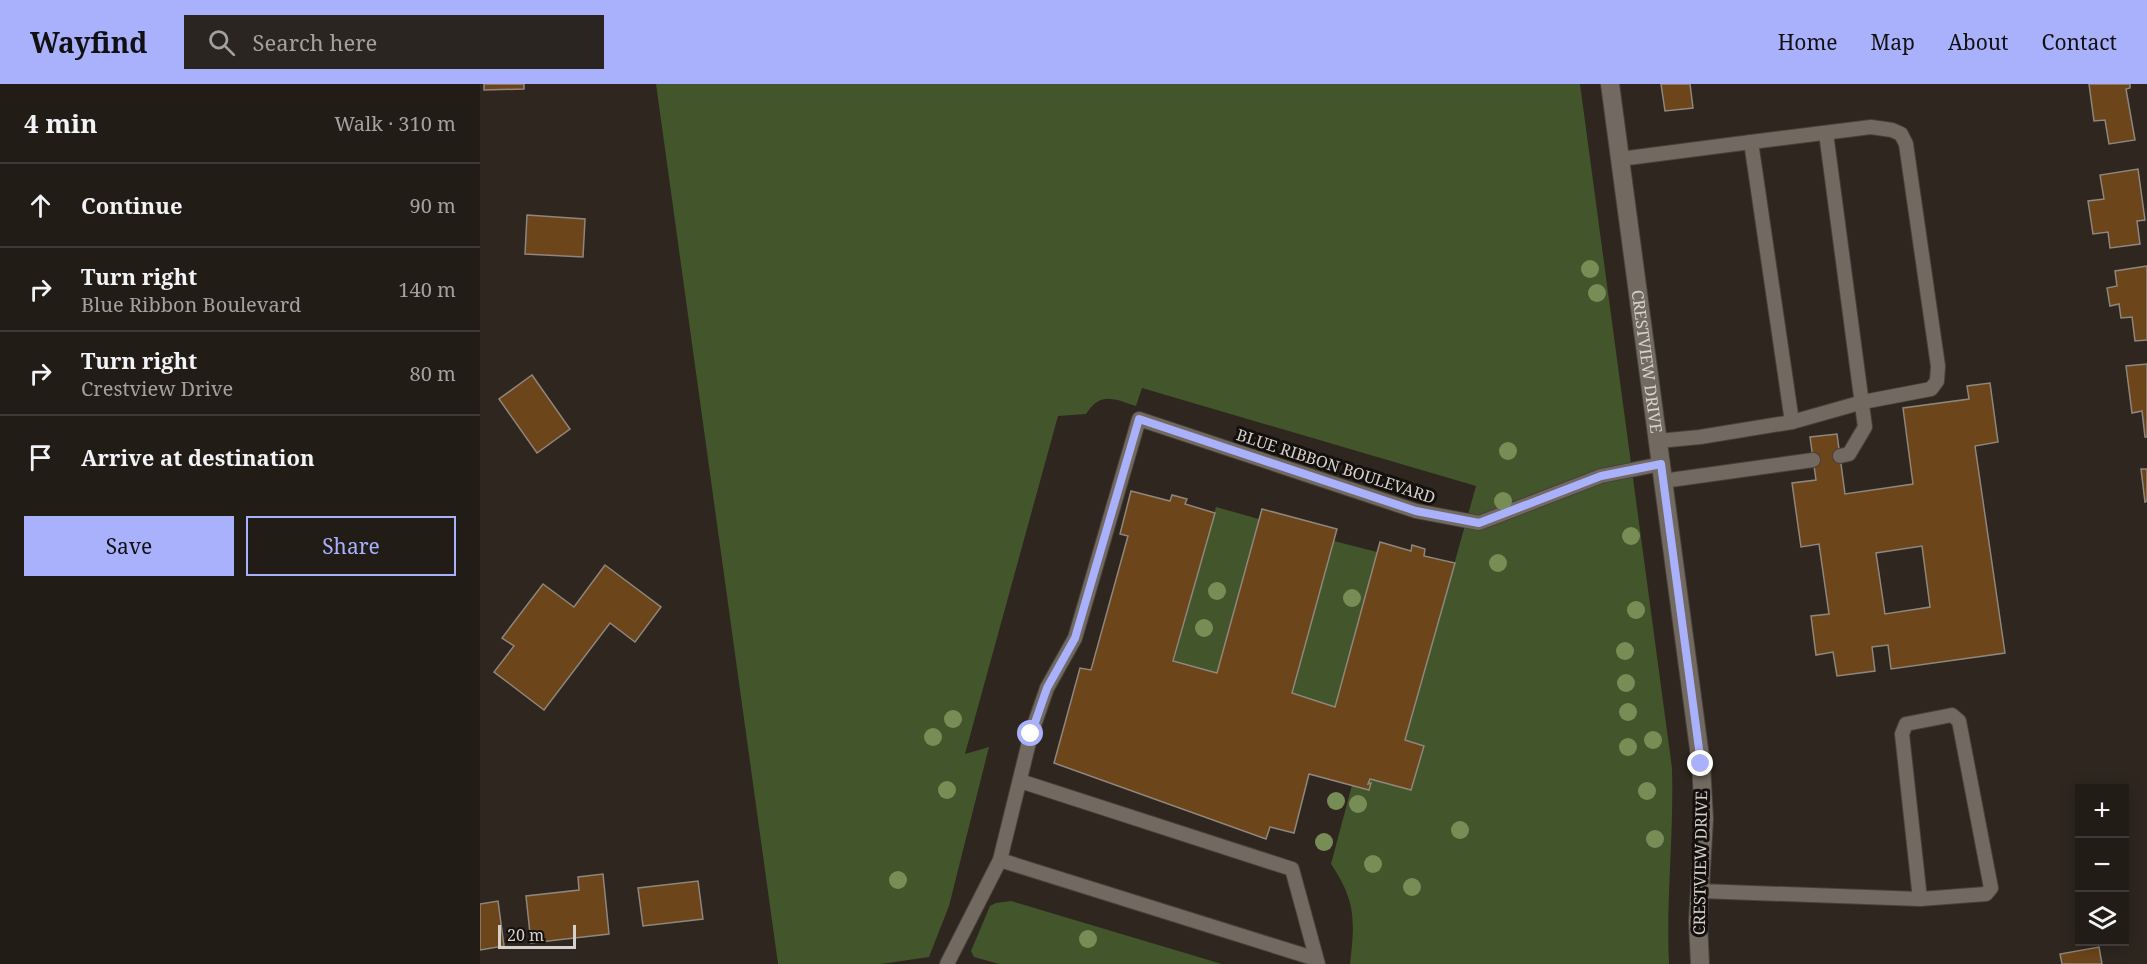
<!DOCTYPE html>
<html lang="en">
<head>
<meta charset="utf-8">
<style>
	body { margin:0; font-family:"Noto Serif",serif; background:#2a2520; color:#f1f3f6 }
	.controls { position:absolute; right:18px; bottom:18px; display:grid; overflow:hidden; border-radius:0px; box-shadow:0 3px 15px #0003 }
	.controls button { width:54px; height:54px; display:grid; place-items:center; padding:0; border:0; border-bottom:2px solid #3f3a36; background:#221c17; color:#f1f3f6; font:30px sans-serif }
	.scale { position:absolute; left:18px; bottom:15px; width:78px; box-sizing:border-box; padding-left:6px; border:3px solid #d6d1cd; border-top:0; font-size:16px; line-height:21px; white-space:nowrap; color:#d6d1cd; -webkit-text-stroke:4px #13100d; paint-order:stroke }
	.stop { position:absolute; width:18px; height:18px; margin:-14px; border:4px solid #a9b0fc; border-radius:50%; background:#fff }
	.stop.end { background:#a9b0fc; border-color:#fff; box-shadow:0 2px 6px #0008 }
	.list { margin:0; padding:0; list-style:none }
	h2 { display:flex; justify-content:space-between; align-items:center; height:78px; margin:0; padding:0 24px; font-size:26px }
	h2 small { font-size:20px; font-weight:400; color:#a2a1a1 }
	.list li { display:grid; grid-template-columns:39px 1fr auto; gap:18px; align-items:center; box-sizing:border-box; height:84px; padding:0 24px; border-top:2px solid #3f3a36 }
	.list b { display:block; font-size:22px; white-space:nowrap }
	.list p { margin:0; font-size:20px; white-space:nowrap; color:#a2a1a1 }
	.list em { font-size:20px; font-style:normal; color:#a2a1a1 }
	.actions { display:flex; gap:12px; padding:18px 24px }
	.actions a { flex:1; padding:14px 0; border:2px solid #a9b0fc; border-radius:0px; text-align:center; font-size:21px; color:#a9b0fc }
	.actions .main { background:#a9b0fc; color:#111 }
	.icon { flex:none; width:33px; height:33px; fill:none; stroke:currentColor; stroke-width:2; stroke-linecap:round; stroke-linejoin:round }
	.map { position:relative; flex:none; width:1667px; height:880px; overflow:hidden }
	header { display:flex; align-items:center; gap:36px; box-sizing:border-box; height:84px; padding:0 30px; background:#a9b0fc; color:#111 }
	header strong { font-size:28px }
	nav { display:flex; gap:33px; margin-inline-start:auto; font-size:21px }
	.search { width:420px; height:54px; background:#2a2520; display:flex; align-items:center; gap:15px; box-sizing:border-box; padding:0 21px; border-radius:0px; color:#a2a1a1; font-size:22px }
	main { display:flex }
	aside { flex:1; background:#221c17 }
	.map>svg:first-child { display:block }
	.green { fill:#42552b }
	.building { fill:#6c451a; stroke:#8f867d; stroke-width:1.5; fill-rule:evenodd }
	.lines { fill:none; stroke-linecap:round; stroke-linejoin:round }
	.lane-casing { stroke:#48413c; stroke-width:16 }
	.street-casing { stroke:#48413c; stroke-width:20 }
	.lane { stroke:#726a61; stroke-width:14 }
	.street { stroke:#726a61; stroke-width:18 }
	.tree { fill:#788c55 }
	.route { stroke:#a9b0fc; stroke-width:8 }
	.labels { text-anchor:middle; stroke-width:6; stroke-linejoin:round; paint-order:stroke }
	.street-label { font-size:16px; fill:#d6d1cd; stroke:#13100d }
</style>
</head>
<body>
<header>
<strong>Wayfind</strong>
<div class="search"><svg class="icon" aria-label="search" viewBox="0 0 24 24"><circle cx="10" cy="10" r="6"/><path d="M15 15l6 6"/></svg>Search here</div>
<nav><a>Home</a><a>Map</a><a>About</a><a>Contact</a></nav>
</header>
<main>
<aside>
<h2>4 min<small>Walk · 310 m</small></h2>
<ul class="list">
<li><svg class="icon" aria-label="ahead" viewBox="0 0 24 24"><path d="M12 20V5M6 11l6-6 6 6"/></svg><div><b>Continue</b></div><em>90 m</em></li>
<li><svg class="icon" aria-label="right" viewBox="0 0 24 24"><path d="M7 20v-9h11M14 6l5 5-5 5"/></svg><div><b>Turn right</b><p>Blue Ribbon Boulevard</p></div><em>140 m</em></li>
<li><svg class="icon" aria-label="right" viewBox="0 0 24 24"><path d="M7 20v-9h11M14 6l5 5-5 5"/></svg><div><b>Turn right</b><p>Crestview Drive</p></div><em>80 m</em></li>
<li><svg class="icon" aria-label="arrive" viewBox="0 0 24 24"><path d="M6 21V4h12l-3 4 3 4H6"/></svg><div><b>Arrive at destination</b></div></li>
</ul>
<div class="actions"><a class="main">Save</a><a>Share</a></div>
</aside>
<div class="map">
<svg width="1667" height="880" viewBox="0 0 1667 880">
	<rect width="100%" height="100%" fill="#2e261f"/>
	<g class="green">
		<path d="M176,0H1100L1192,684C1194,750 1186,815 1189,880H870C875,837 876,817 851,780L872,701L889,706L891,700H888L890,695L931,705L944,663L925,656L996,402L662,304L656,322C634,315 621,307 606,330L578,332L485,670L509,663L469,822L449,873L401,880H298Z"/>
		<path d="M736,423L779,435L737,589L694,577Z"/>
		<path d="M854,457L897,468L855,623L812,609Z"/>
		<path d="M531,817L742,880H519L494,873L491,867L510,822L516,819Z"/>
	</g>
	<g class="building">
		<path d="M4,0H44V5L4,6Z"/>
		<path d="M1181,0H1210L1213,24L1185,27Z"/>
		<path d="M1609,0H1650V4L1646,5L1655,56L1629,60L1625,36L1614,37Z"/>
		<path d="M1658,85L1665,136L1657,137L1660,160L1630,164L1628,148L1613,150L1608,117L1624,115L1620,91Z"/>
		<path d="M47,131L105,135L103,173L45,170Z"/>
		<path d="M1667,182V256L1655,257L1652,233L1641,234L1639,220L1630,222L1627,204L1637,202L1635,187Z"/>
		<path d="M1667,280V353H1665L1662,327L1652,329L1646,282Z"/>
		<path d="M52,291L90,345L57,369L19,315Z"/>
		<path d="M1510,299L1518,358L1495,362L1525,569L1411,585L1408,561L1392,563L1395,587L1357,592L1353,568L1336,571L1331,532L1349,530L1339,460L1321,463L1312,399L1336,396L1330,353L1357,350L1365,410L1433,400L1423,324L1489,315L1487,302ZM1442,462L1450,523L1405,530L1396,469Z"/>
		<path d="M1661,385H1667V417L1665,418Z"/>
		<path d="M651,407L690,417L692,411L707,415L705,420L735,429L693,577L737,589L782,425L857,445L812,609L855,623L900,458L931,467L932,461L945,465L944,472L975,479L925,656L944,662L931,706L890,695L888,700L891,699L889,706L829,690L814,749L790,743L786,755L574,679L600,584L611,586L648,452L640,450Z"/>
		<path d="M125,481L181,523L155,558L130,539L64,626L14,588L34,562L22,554L63,500L94,523Z"/>
		<path d="M123,790L129,850L51,859L46,812L99,806L98,793Z"/>
		<path d="M218,797L223,835L163,842L158,804Z"/>
		<path d="M18,817L24,862L0,866V820Z"/>
		<path d="M1619,863L1622,880H1582L1580,870Z"/>
	</g>
	<g class="lines">
		<g class="lane-casing">
			<g id="lane">
				<path d="M1346,49L1385,343L1369,370L1360,372"/>
				<path d="M1271,58L1391,43L1412,46L1421,50L1426,60L1458,282L1457,297L1451,305L1383,318L1312,338"/>
				<path d="M1140,75L1271,58L1312,338L1220,353L1178,357"/>
				<path d="M1183,397L1333,376"/>
				<path d="M1472,631L1479,637L1511,804L1506,810L1440,815L1422,650L1426,640Z"/>
				<path d="M540,697L812,785L838,880"/>
				<path d="M520,776L836,875"/>
				<path d="M1220,807L1440,815"/>
				<path d="M467,880L520,776L551,650L567,604L595,554L659,335L936,427L999,439L1121,392L1181,380"/>
			</g>
		</g>
		<g class="street-casing">
			<g id="street">
				<path id="s1" d="M1130,0L1221,680L1224,735L1218,837L1220,880"/>
			</g>
		</g>
		<use href="#lane" class="lane"/>
		<use href="#street" class="street"/>
	</g>
	<g class="tree">
		<circle cx="1110" cy="185" r="9"/>
		<circle cx="1117" cy="209" r="9"/>
		<circle cx="1028" cy="367" r="9"/>
		<circle cx="1023" cy="417" r="9"/>
		<circle cx="1151" cy="452" r="9"/>
		<circle cx="1018" cy="479" r="9"/>
		<circle cx="737" cy="507" r="9"/>
		<circle cx="872" cy="514" r="9"/>
		<circle cx="1156" cy="526" r="9"/>
		<circle cx="724" cy="544" r="9"/>
		<circle cx="1145" cy="567" r="9"/>
		<circle cx="1146" cy="599" r="9"/>
		<circle cx="1148" cy="628" r="9"/>
		<circle cx="473" cy="635" r="9"/>
		<circle cx="453" cy="653" r="9"/>
		<circle cx="1173" cy="656" r="9"/>
		<circle cx="1148" cy="663" r="9"/>
		<circle cx="467" cy="706" r="9"/>
		<circle cx="1167" cy="707" r="9"/>
		<circle cx="856" cy="717" r="9"/>
		<circle cx="878" cy="720" r="9"/>
		<circle cx="980" cy="746" r="9"/>
		<circle cx="1175" cy="755" r="9"/>
		<circle cx="844" cy="758" r="9"/>
		<circle cx="893" cy="780" r="9"/>
		<circle cx="418" cy="796" r="9"/>
		<circle cx="932" cy="803" r="9"/>
		<circle cx="608" cy="855" r="9"/>
	</g>
	<g class="lines">
		<path class="route" d="M551,650L567,604L595,554L659,335L936,427L999,439L1121,392L1181,380L1221,680"/>
	</g>
	<g class="labels">
		<g class="street-label">
			<text dy="6" stroke="none"><textPath href="#s1" startOffset="280">CRESTVIEW DRIVE</textPath></text>
			<text transform="translate(856 382) rotate(18)" y="6">BLUE RIBBON BOULEVARD</text>
			<text transform="translate(1220 779) rotate(-89)" y="6">CRESTVIEW DRIVE</text>
		</g>
	</g>
</svg>
<div class="controls">
<button>+</button>
<button>−</button>
<button><svg class="icon" aria-label="layers" viewBox="0 0 24 24"><path d="M12 4l9 5-9 5-9-5zM3 14l9 5 9-5"/></svg></button>
</div>
<div class="scale">20 m</div>
<div class="stop" style="left:551px;top:650px"></div>
<div class="stop end" style="left:1221px;top:680px"></div>
</div>
</main>
</body>
</html>
